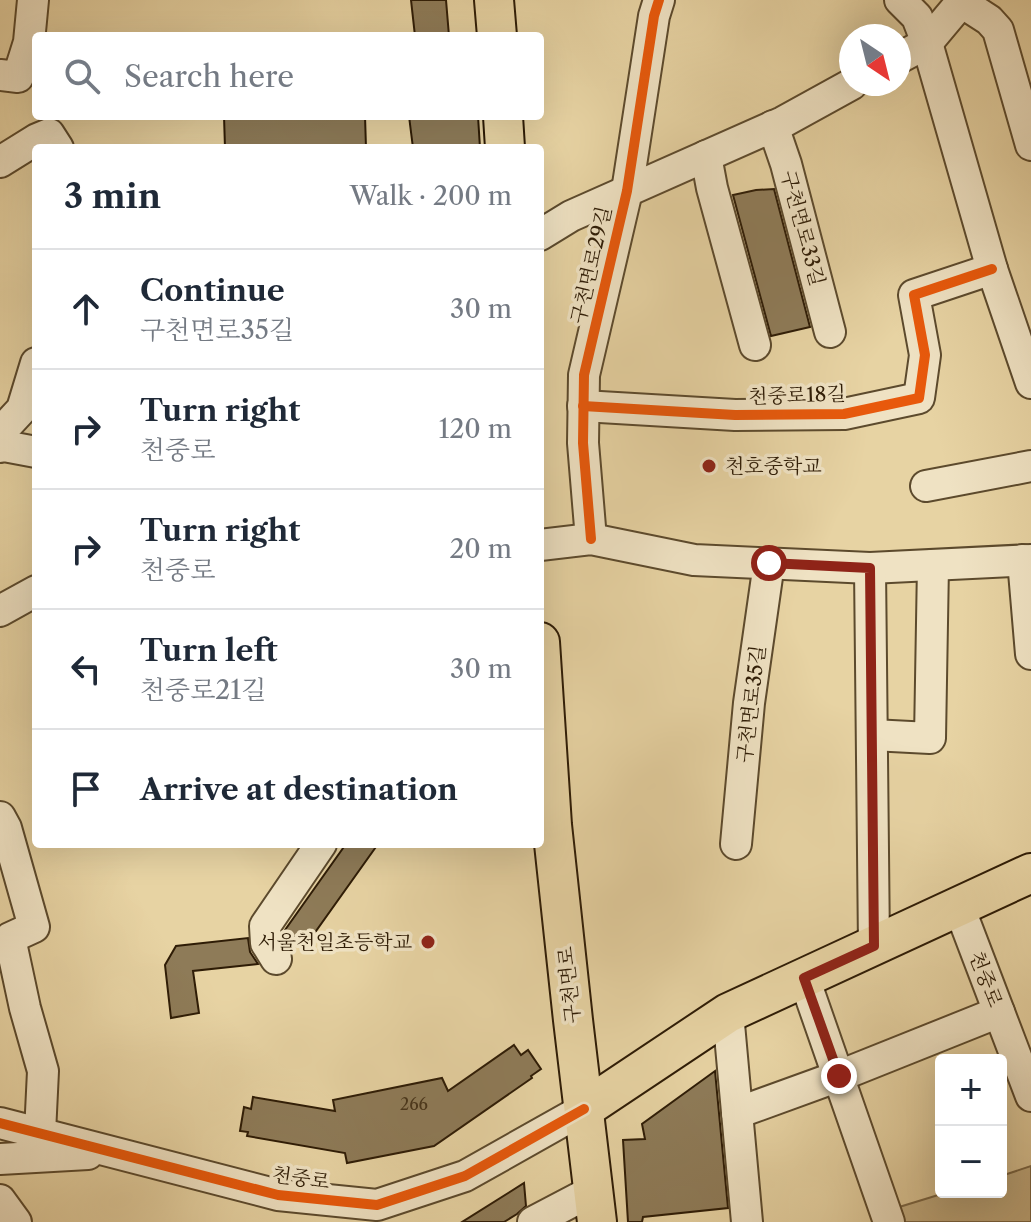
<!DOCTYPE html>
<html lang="en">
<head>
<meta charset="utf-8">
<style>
	body { margin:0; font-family:"Libre Caslon Text","Noto Serif KR",serif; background:#f2f2f3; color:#1f2937 }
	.controls { position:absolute; right:24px; bottom:24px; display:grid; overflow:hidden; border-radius:8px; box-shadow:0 8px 32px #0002 }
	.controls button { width:72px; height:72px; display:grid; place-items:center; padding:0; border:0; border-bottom:2px solid #e0e1e3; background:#fff; color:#1f2937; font:40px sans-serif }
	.compass { position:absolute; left:839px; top:24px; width:72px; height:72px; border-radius:50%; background:#fff; box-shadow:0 8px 32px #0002; rotate:145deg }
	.stop { position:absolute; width:24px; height:24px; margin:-18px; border:6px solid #8f2418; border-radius:50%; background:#fff }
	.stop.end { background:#8f2418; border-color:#fff; box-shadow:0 2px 8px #0008 }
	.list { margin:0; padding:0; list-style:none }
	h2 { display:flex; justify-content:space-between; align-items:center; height:104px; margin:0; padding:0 32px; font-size:34px }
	h2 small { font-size:26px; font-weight:400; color:#747a83 }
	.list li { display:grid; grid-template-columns:52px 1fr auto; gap:24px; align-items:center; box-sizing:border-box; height:120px; padding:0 32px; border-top:2px solid #e0e1e3 }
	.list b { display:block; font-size:30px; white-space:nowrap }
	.list p { margin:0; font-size:26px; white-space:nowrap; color:#747a83 }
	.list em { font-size:26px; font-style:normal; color:#747a83 }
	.icon { flex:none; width:44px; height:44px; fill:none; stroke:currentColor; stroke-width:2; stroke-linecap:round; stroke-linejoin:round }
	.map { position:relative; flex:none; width:1031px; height:1222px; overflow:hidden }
	.search { position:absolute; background:#fff; box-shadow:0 8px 32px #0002; left:32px; top:32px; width:512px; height:88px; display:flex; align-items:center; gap:20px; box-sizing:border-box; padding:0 28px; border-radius:8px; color:#747a83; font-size:30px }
	.panel { position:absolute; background:#fff; box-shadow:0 8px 32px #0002; left:32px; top:144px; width:512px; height:704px; border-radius:8px }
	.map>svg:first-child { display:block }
	.green { fill:#c8b488; stroke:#7b6847; stroke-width:2 }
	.building { fill:#8e7b58; stroke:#2e1c06; stroke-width:2 }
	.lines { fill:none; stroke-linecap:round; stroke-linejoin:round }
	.minor-casing { stroke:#5c4a2d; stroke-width:34 }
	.major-casing { stroke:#2e1c06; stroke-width:42 }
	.minor { stroke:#efe2c3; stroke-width:30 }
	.major { stroke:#e7d3a3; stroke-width:38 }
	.cycleway-casing { stroke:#efe2c3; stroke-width:15 }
	.cycleway { stroke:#e8590c; stroke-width:10 }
	.route { stroke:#8f2418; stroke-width:10 }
	.poi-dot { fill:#8f2418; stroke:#efe2c3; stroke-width:3 }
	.labels { text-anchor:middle; stroke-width:7; stroke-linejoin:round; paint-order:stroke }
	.number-label { font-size:16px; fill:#46341a }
	.street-label { font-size:20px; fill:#2e1c06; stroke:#efe2c3 }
	.poi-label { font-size:20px; fill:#2e1c06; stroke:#efe2c3; text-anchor:start }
</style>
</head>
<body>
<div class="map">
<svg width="1031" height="1222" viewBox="0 0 1031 1222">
	<rect width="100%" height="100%" fill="#e7d3a3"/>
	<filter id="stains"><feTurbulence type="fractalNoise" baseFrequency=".0025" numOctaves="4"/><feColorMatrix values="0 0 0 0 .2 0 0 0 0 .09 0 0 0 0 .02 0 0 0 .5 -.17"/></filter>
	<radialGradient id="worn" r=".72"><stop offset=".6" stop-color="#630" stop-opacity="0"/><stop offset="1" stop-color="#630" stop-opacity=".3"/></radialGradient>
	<path class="green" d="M1031,1166V1222H901L896,1208L948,1192H1001V1176Z"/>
	<g class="building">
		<path d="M411,0H446L449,36H415Z"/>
		<path d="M224,116H365L366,148H225Z"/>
		<path d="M409,116H478L480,148H413Z"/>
		<path d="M774,189L810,327L771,336L733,195L756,190Z"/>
		<path d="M346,844H378L306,945L285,930Z"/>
		<path d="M248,938L250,952L258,964L193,971L199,1013L171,1018L165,965L176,946Z"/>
		<path d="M514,1045L521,1055L528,1050L541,1069L531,1076L532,1078L434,1146L347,1163L345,1153L247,1136L248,1132L240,1131L244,1107L251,1109L253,1097L335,1111L333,1100L442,1078L448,1091Z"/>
		<path d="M715,1071L728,1208L643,1217L642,1222H628L623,1140L645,1139L642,1124Z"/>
		<path d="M524,1183L526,1206L517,1214L504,1222H462Z"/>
	</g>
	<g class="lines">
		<g class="minor-casing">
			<g id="minor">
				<path d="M900,0L917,17L927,43L992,269L1031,383"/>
				<path d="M961,2L989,20L998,30L1031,145"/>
				<path d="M899,58L927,43L963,0"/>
				<path d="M0,75L18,77L29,42L33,0"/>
				<path d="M773,126L786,164L830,332"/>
				<path d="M706,156L712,188L755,345"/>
				<path d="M0,162L37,139L49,134L58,148"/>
				<path d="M540,235L571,216L783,122L852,84"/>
				<path d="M583,406L735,415L844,414L919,398L925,355L914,295L992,269"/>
				<path d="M9,423L22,409L36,363"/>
				<path d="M0,447L4,446L36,452"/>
				<path d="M926,486L1031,466"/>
				<path d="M591,539L583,443L584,375L627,191L654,16L659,0"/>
				<path d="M540,545L591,539L694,560L870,568L1031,560"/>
				<path d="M1023,560L1031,654"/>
				<path d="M870,568L874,946"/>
				<path d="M0,611L36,591"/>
				<path d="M872,735L930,738L933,565"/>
				<path d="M0,817L6,828L34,927L10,938L25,1008L43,1071L40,1133"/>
				<path d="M736,844L749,703L769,563"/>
				<path d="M959,907L1031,1096"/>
				<path d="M276,959L266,943L265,926L321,844"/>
				<path d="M804,978L889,1222"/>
				<path d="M728,1013L747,1222"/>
				<path d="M737,1113L839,1076L999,1012"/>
				<path d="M0,1123L278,1195L377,1205L465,1176L584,1109"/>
				<path d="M0,1159L88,1154"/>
				<path d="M0,1200L16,1222"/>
				<path d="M533,1222L594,1190"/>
			</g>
		</g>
		<g class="major-casing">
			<g id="major">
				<path d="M494,0L497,36"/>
				<path d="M503,116L505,148"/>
				<path d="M540,642L552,825L573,1020L597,1222"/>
				<path d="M584,1109L728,1013L1031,873"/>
			</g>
		</g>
		<use href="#minor" class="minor"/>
		<use href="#major" class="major"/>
		<g class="cycleway-casing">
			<g id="cycleway">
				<path d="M583,406L735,415L844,414L919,398L925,355L914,295L992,269"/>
				<path d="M591,539L583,443L584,375L627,191L654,16L659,0"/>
				<path d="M0,1123L278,1195L377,1205L465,1176L584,1109"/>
			</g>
		</g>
		<use href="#cycleway" class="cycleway"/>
	</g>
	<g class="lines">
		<path class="route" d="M769,563L870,568L874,946L804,978L839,1076"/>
	</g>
	<g class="poi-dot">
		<circle cx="709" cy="466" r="8"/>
		<circle cx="428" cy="942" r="8"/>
	</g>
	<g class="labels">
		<g class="number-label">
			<text x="414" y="1110">266</text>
		</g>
		<g class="street-label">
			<text transform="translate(803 228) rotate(75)" y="7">구천면로33길</text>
			<text transform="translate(591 265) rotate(-77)" y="7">구천면로29길</text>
			<text transform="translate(797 395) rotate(-2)" y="7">천중로18길</text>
			<text transform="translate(751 704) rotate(-83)" y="7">구천면로35길</text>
			<text transform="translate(986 979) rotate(69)" y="7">천중로</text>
			<text transform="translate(569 985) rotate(-96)" y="7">구천면로</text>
			<text transform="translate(301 1178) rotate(8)" y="7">천중로</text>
		</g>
		<g class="poi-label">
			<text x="725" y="473">천호중학교</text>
			<text x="412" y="949" text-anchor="end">서울천일초등학교</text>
		</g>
	</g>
	<rect width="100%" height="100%" filter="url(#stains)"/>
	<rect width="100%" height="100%" fill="url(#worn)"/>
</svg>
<div class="controls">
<button>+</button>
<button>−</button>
</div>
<svg class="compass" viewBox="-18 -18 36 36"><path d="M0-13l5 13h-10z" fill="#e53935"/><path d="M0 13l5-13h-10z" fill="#747a83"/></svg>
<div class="stop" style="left:769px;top:563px"></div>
<div class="stop end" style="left:839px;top:1076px"></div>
<div class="search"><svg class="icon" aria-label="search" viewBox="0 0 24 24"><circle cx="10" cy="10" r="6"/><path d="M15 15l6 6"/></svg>Search here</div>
<section class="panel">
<h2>3 min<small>Walk · 200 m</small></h2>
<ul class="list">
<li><svg class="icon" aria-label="ahead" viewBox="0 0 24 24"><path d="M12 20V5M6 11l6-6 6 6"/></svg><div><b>Continue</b><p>구천면로35길</p></div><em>30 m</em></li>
<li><svg class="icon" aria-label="right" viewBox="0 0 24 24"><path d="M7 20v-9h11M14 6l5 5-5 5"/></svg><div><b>Turn right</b><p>천중로</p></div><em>120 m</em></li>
<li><svg class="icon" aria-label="right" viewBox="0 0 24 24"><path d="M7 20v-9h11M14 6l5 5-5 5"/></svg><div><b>Turn right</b><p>천중로</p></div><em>20 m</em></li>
<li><svg class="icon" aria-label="left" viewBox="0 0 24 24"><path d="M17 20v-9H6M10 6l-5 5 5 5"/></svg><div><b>Turn left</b><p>천중로21길</p></div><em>30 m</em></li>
<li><svg class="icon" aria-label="arrive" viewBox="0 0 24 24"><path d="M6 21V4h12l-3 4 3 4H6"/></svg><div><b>Arrive at destination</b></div></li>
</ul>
</section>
</div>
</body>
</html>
